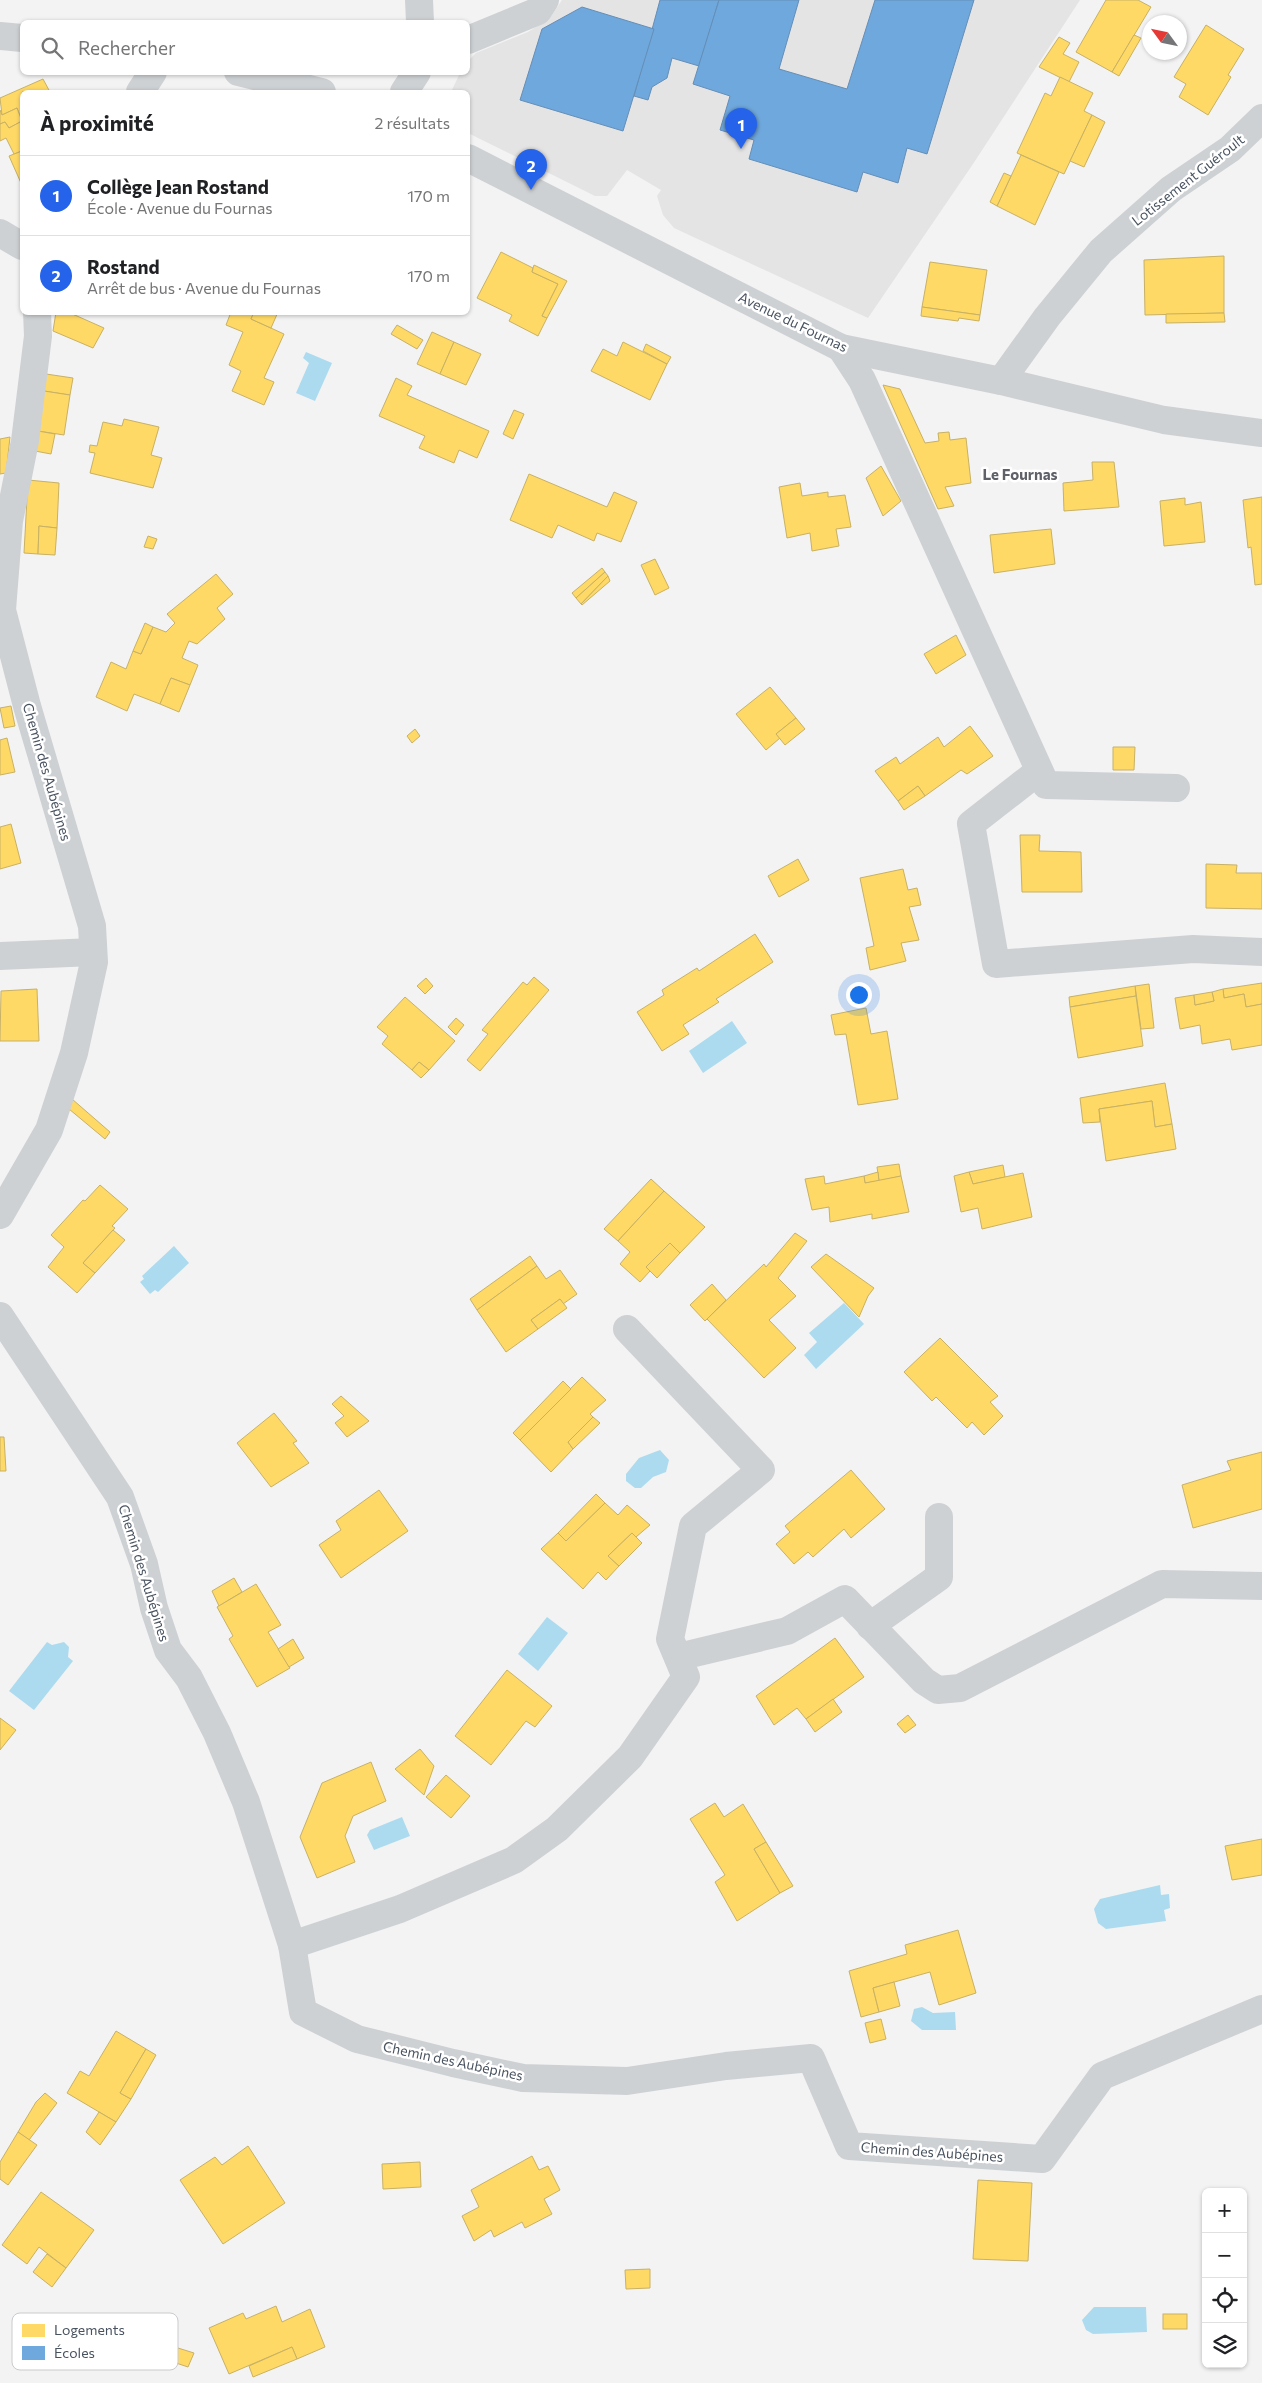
<!DOCTYPE html>
<html lang="fr">
<head>
<meta charset="utf-8">
<style>
	body { margin:0; font-family:Commissioner,sans-serif; background:#f6f6f6; color:#202124 }
	.controls { position:absolute; right:15px; bottom:15px; display:grid; overflow:hidden; border-radius:8px; box-shadow:0 1px 4px #0004 }
	.controls button { width:45px; height:45px; display:grid; place-items:center; padding:0; border:0; border-bottom:1px solid #e0e0e0; background:#fff; color:#202124; font:25px sans-serif }
	.compass { position:absolute; left:1142px; top:15px; width:45px; height:45px; border-radius:50%; background:#fff; box-shadow:0 1px 4px #0004; rotate:303deg }
	.you { position:absolute; left:858px; top:994px; width:18px; height:18px; margin:-12px; border:4px solid #fff; border-radius:50%; background:#1a73e8; box-shadow:0 0 0 8px #1a73e833 }
	.badge { display:grid; place-items:center; width:32px; height:32px; border-radius:50%; background:#2563eb; color:#fff; font-size:16px; font-weight:700 }
	.pin { position:absolute; translate:-50% -41px; filter:drop-shadow(0 1px 2px #0008) }
	.pin::after { content:''; position:absolute; top:26px; width:18px; height:15px; background:inherit; clip-path:polygon(0 0,100% 0,50% 100%) }
	.list { margin:0; padding:0; list-style:none }
	h2 { display:flex; justify-content:space-between; align-items:center; height:65px; margin:0; padding:0 20px; font-size:21px }
	h2 small { font-size:16px; font-weight:400; color:#757577 }
	.list li { display:grid; grid-template-columns:32px 1fr auto; gap:15px; align-items:center; box-sizing:border-box; height:80px; padding:0 20px; border-top:1px solid #e0e0e0 }
	.list b { display:block; font-size:19px; white-space:nowrap }
	.list p { margin:0; font-size:16px; white-space:nowrap; color:#757577 }
	.list em { font-size:16px; font-style:normal; color:#757577 }
	.icon { flex:none; width:28px; height:28px; fill:none; stroke:currentColor; stroke-width:2; stroke-linecap:round; stroke-linejoin:round }
	.map { position:relative; flex:none; width:1262px; height:2383px; overflow:hidden }
	.search { position:absolute; background:#fff; box-shadow:0 1px 4px #0004; left:20px; top:20px; width:450px; height:55px; display:flex; align-items:center; gap:12px; box-sizing:border-box; padding:0 18px; border-radius:8px; color:#757577; font-size:19px }
	.panel { position:absolute; background:#fff; box-shadow:0 1px 4px #0004; left:20px; top:90px; width:450px; height:225px; border-radius:8px }
	.map>svg:first-child { display:block }
	.education { fill:#e5e4e5 }
	.water { fill:#acdbef }
	.homes { fill:#ffd966; stroke:#c8b164 }
	.schools { fill:#6fa8dc; stroke:#648eb7 }
	.lines { fill:none; stroke-linecap:round; stroke-linejoin:round }
	.minor { stroke:#ced1d4; stroke-width:28 }
	.labels { text-anchor:middle; stroke-width:5; stroke-linejoin:round; paint-order:stroke }
	.street-label { font-size:14px; fill:#495360; stroke:#fff }
	.neighbourhood-label { font-size:15px; font-weight:bold; fill:#5e6167; stroke:#fff }
	.key { fill:#fff; stroke:#c8cbcf; stroke-width:1 }
	.key-label { font-size:14px; fill:#495360 }
</style>
</head>
<body>
<div class="map">
<svg width="1262" height="2383" viewBox="0 0 1262 2383">
	<rect width="100%" height="100%" fill="#f3f3f3"/>
	<path class="education" d="M562,0H1080L973,164L868,318L674,228L663,215L657,196L661,190L627,170L607,196H595L468,133V92H451L460,73L468,72V61L476,53L528,32L550,18Z"/>
	<g class="water">
		<path d="M306,352L332,363L315,401L296,393L309,363L303,358Z"/>
		<path d="M732,1021L747,1043L703,1073L689,1051Z"/>
		<path d="M174,1246L189,1263L158,1292L155,1290L150,1294L140,1282L144,1279L142,1276Z"/>
		<path d="M844,1303L864,1324L816,1369L804,1355L817,1342L809,1333Z"/>
		<path d="M660,1450L669,1460L666,1472L653,1477L641,1488H635L626,1481V1474L639,1458Z"/>
		<path d="M547,1617L568,1633L538,1671L518,1654Z"/>
		<path d="M47,1642L52,1645L64,1642L69,1647L68,1657L73,1661L34,1710L9,1691Z"/>
		<path d="M402,1817L410,1836L374,1850L367,1835L370,1830Z"/>
		<path d="M1160,1885L1161,1895L1169,1894L1170,1908L1164,1910L1166,1921L1106,1929L1098,1923L1094,1909L1100,1899Z"/>
		<path d="M922,2007L933,2013L955,2012L956,2030H922L911,2021L914,2009Z"/>
		<path d="M1094,2307H1146L1147,2332L1093,2334L1086,2330L1082,2320Z"/>
	</g>
	<g class="homes">
		<path d="M1106,0H1138L1151,7L1112,72L1076,52Z"/>
		<path d="M1206,25L1244,49L1228,75L1231,77L1208,115L1179,97L1186,84L1174,77Z"/>
		<path d="M1134,35L1141,38L1119,76L1112,72Z"/>
		<path d="M1059,37L1070,43L1063,54L1079,62L1069,82L1039,67Z"/>
		<path d="M1060,77L1093,93L1084,111L1092,115L1064,174L1017,153L1045,93L1051,96Z"/>
		<path d="M43,79L50,92H22V121L17,108L2,115L0,98Z"/>
		<path d="M17,108L22,121L9,128L5,122L0,124V110L2,115Z"/>
		<path d="M1092,115L1105,122L1084,167L1070,161Z"/>
		<path d="M22,121V151L14,154L6,138L0,141V124L5,122L9,128Z"/>
		<path d="M22,151V183H21L9,156Z"/>
		<path d="M1021,155L1059,172L1035,225L997,206Z"/>
		<path d="M1004,173L1011,176L997,206L990,202Z"/>
		<path d="M501,252L533,268L532,272L558,284L542,316L547,318L538,336L509,321L512,315L477,298Z"/>
		<path d="M1224,256V313L1145,315L1144,260Z"/>
		<path d="M930,262L987,270L980,315L922,307Z"/>
		<path d="M534,265L567,281L547,318L542,316L558,284L532,272Z"/>
		<path d="M922,307L980,315L979,321L959,318L958,321L921,316Z"/>
		<path d="M56,312H68L104,328L93,348L53,331Z"/>
		<path d="M231,312H254L251,319L284,334L264,378L274,382L264,405L232,391L241,371L229,365L243,332L226,325Z"/>
		<path d="M254,312H278L271,328L251,319Z"/>
		<path d="M1224,313L1225,322L1166,323V314Z"/>
		<path d="M397,325L423,340L417,349L391,334Z"/>
		<path d="M432,332L454,342L440,374L417,364Z"/>
		<path d="M454,342L481,354L466,385L440,374Z"/>
		<path d="M623,342L667,364L650,400L591,371L603,349L617,356Z"/>
		<path d="M646,344L671,357L667,364L643,351Z"/>
		<path d="M46,374L73,378L70,395L44,391Z"/>
		<path d="M396,378L412,386L407,395L489,431L477,458L459,450L454,463L419,448L425,436L379,416Z"/>
		<path d="M883,385L900,389L925,443L939,441L938,433L949,432L950,440L966,438L971,483L945,487L954,506L938,509Z"/>
		<path d="M44,391L70,395L64,435L38,431Z"/>
		<path d="M514,410L524,414L513,439L503,434Z"/>
		<path d="M124,419L159,427L151,455L162,458L153,488L90,473L95,453L89,452L90,445L97,446L103,422L122,426Z"/>
		<path d="M38,431L55,434L51,454L35,451Z"/>
		<path d="M10,437L6,473L0,474V439Z"/>
		<path d="M1092,462H1114L1119,507L1064,511L1063,483L1093,480Z"/>
		<path d="M881,466L901,501L883,516L866,478Z"/>
		<path d="M529,474L607,507L614,492L637,502L621,542L597,533L594,541L558,525L552,538L510,520Z"/>
		<path d="M28,480L59,483L57,528L39,526L38,554L24,553Z"/>
		<path d="M800,483L802,496L828,492V497L845,495L851,527L836,529L839,546L812,551L810,533L787,538L779,487Z"/>
		<path d="M1262,497V584L1255,585L1251,547L1248,548L1243,500Z"/>
		<path d="M1185,498V505L1201,502L1205,542L1164,546L1160,501Z"/>
		<path d="M39,526L57,528L55,555L38,554Z"/>
		<path d="M1051,529L1055,564L994,573L990,535Z"/>
		<path d="M148,536L157,539L153,549L144,547Z"/>
		<path d="M655,559L669,588L655,595L641,565Z"/>
		<path d="M602,568L605,572L576,598L572,593Z"/>
		<path d="M605,572L608,576L581,604L576,598Z"/>
		<path d="M216,574L233,594L217,608L225,619L197,644L189,641L182,658L198,665L190,685L171,678L160,704L134,694L127,711L96,697L111,662L126,669L133,651L141,654L153,627L166,632L175,623L167,614Z"/>
		<path d="M608,576L610,581L582,605L581,604Z"/>
		<path d="M145,623L153,627L141,654L133,651Z"/>
		<path d="M956,635L966,655L936,674L924,654Z"/>
		<path d="M171,678L190,685L179,712L160,704Z"/>
		<path d="M770,687L796,718L776,734L780,738L766,750L736,714Z"/>
		<path d="M11,706L15,726L4,728L0,708Z"/>
		<path d="M796,718L805,729L785,745L776,734Z"/>
		<path d="M970,726L993,756L967,774L961,770L925,796L918,786L898,801L875,771L896,757L900,764L938,737L944,747Z"/>
		<path d="M415,729L420,736L412,743L407,736Z"/>
		<path d="M7,738L15,772L0,775V740Z"/>
		<path d="M1113,747H1135L1134,770H1113Z"/>
		<path d="M918,786L925,796L904,810L898,801Z"/>
		<path d="M11,824L21,863L0,869V827Z"/>
		<path d="M1020,835H1040L1039,851L1081,852L1082,892H1022Z"/>
		<path d="M798,859L809,880L779,897L768,876Z"/>
		<path d="M1206,864L1237,865L1236,873H1262V909L1206,908Z"/>
		<path d="M903,869L908,890L917,888L921,905L909,907L919,940L901,943L906,961L870,970L866,948L874,946L860,878Z"/>
		<path d="M755,934L773,962L716,999L719,1002L683,1025L689,1034L662,1051L637,1012L664,995L662,990L697,968L699,971Z"/>
		<path d="M534,977L549,990L480,1071L467,1060L488,1034L482,1030L523,982L527,985Z"/>
		<path d="M426,978L433,986L425,994L417,986Z"/>
		<path d="M1262,983V1004L1246,1007L1244,994L1224,998L1223,989Z"/>
		<path d="M1149,984L1154,1028L1141,1029L1135,986Z"/>
		<path d="M1135,986L1136,996L1070,1007L1069,997Z"/>
		<path d="M37,989L39,1041H0L1,991Z"/>
		<path d="M1223,989L1224,998L1244,994L1246,1007L1262,1004V1045L1232,1050L1230,1039L1202,1044L1200,1025L1180,1029L1175,998L1194,995L1195,1005L1214,1001L1212,992Z"/>
		<path d="M1212,992L1214,1001L1195,1005L1194,995Z"/>
		<path d="M1136,996L1143,1046L1078,1058L1070,1007Z"/>
		<path d="M405,997L455,1041L429,1070L419,1062L412,1070L382,1044L388,1036L377,1027Z"/>
		<path d="M866,1008L871,1034L887,1031L898,1099L858,1105L846,1034L835,1035L831,1015Z"/>
		<path d="M456,1018L464,1025L456,1035L448,1027Z"/>
		<path d="M419,1062L429,1070L421,1078L412,1070Z"/>
		<path d="M1165,1083L1172,1124L1155,1127L1152,1101L1099,1109L1100,1122L1083,1123L1080,1098Z"/>
		<path d="M72,1099L110,1132L105,1139L69,1109Z"/>
		<path d="M1152,1101L1155,1127L1172,1124L1176,1149L1106,1161L1099,1109Z"/>
		<path d="M899,1164L901,1176L879,1181L877,1167Z"/>
		<path d="M1003,1165L1005,1177L973,1184L969,1172Z"/>
		<path d="M878,1172L879,1181L865,1183L864,1176Z"/>
		<path d="M969,1172L973,1184L1023,1173L1032,1217L982,1229L978,1208L961,1212L954,1176Z"/>
		<path d="M824,1176L825,1184L864,1176L865,1183L901,1176L909,1212L872,1219V1214L830,1222L829,1207L812,1210L805,1179Z"/>
		<path d="M651,1179L664,1191L618,1241L604,1229Z"/>
		<path d="M100,1185L128,1209L112,1226L115,1228L83,1263L95,1273L77,1293L48,1267L64,1247L51,1235L83,1200L85,1201Z"/>
		<path d="M664,1191L705,1227L680,1253L670,1243L646,1267L650,1271L640,1282L620,1264L630,1252L618,1241Z"/>
		<path d="M113,1230L125,1240L95,1273L83,1263Z"/>
		<path d="M795,1233L807,1241L778,1278L796,1296L769,1320L796,1348L764,1378L707,1319L764,1264L766,1267Z"/>
		<path d="M670,1243L680,1253L657,1278L646,1267Z"/>
		<path d="M826,1254L874,1288L868,1296L859,1317L811,1267Z"/>
		<path d="M530,1256L537,1266L477,1310L470,1299Z"/>
		<path d="M537,1266L546,1279L560,1270L577,1294L563,1304L560,1299L531,1320L538,1329L506,1352L477,1310Z"/>
		<path d="M712,1284L726,1300L705,1321L690,1305Z"/>
		<path d="M560,1299L567,1308L538,1329L531,1320Z"/>
		<path d="M940,1338L998,1396L990,1402L1003,1416L984,1435L972,1422L967,1428L936,1397L932,1401L904,1372Z"/>
		<path d="M582,1377L606,1400L590,1414L593,1417L568,1442L573,1449L551,1472L520,1440Z"/>
		<path d="M563,1381L571,1389L520,1440L513,1433Z"/>
		<path d="M341,1396L369,1421L347,1437L335,1423L344,1416L332,1404Z"/>
		<path d="M274,1413L297,1441L293,1443L309,1463L271,1487L237,1443Z"/>
		<path d="M593,1417L600,1423L573,1449L568,1442Z"/>
		<path d="M0,1437H4L6,1471H0Z"/>
		<path d="M1262,1452V1509L1193,1528L1182,1485L1231,1470L1227,1461Z"/>
		<path d="M851,1470L885,1509L851,1538L844,1529L813,1557L808,1552L794,1564L776,1544L790,1532L785,1526Z"/>
		<path d="M379,1490L408,1531L341,1578L319,1545L341,1530L336,1521Z"/>
		<path d="M596,1494L605,1503L566,1541L558,1533Z"/>
		<path d="M605,1503L618,1515L627,1505L650,1525L636,1537L632,1533L608,1556L619,1566L606,1580L598,1572L583,1589L541,1549L558,1533L566,1541Z"/>
		<path d="M632,1533L642,1543L619,1566L608,1556Z"/>
		<path d="M234,1578L242,1592L219,1606L212,1591Z"/>
		<path d="M256,1584L281,1625L268,1632L290,1668L257,1687L229,1639L233,1636L217,1607Z"/>
		<path d="M835,1638L864,1677L806,1719L797,1708L774,1725L756,1696Z"/>
		<path d="M293,1639L304,1658L289,1667L278,1649Z"/>
		<path d="M507,1670L552,1706L535,1727L526,1721L491,1765L455,1736Z"/>
		<path d="M833,1699L842,1712L815,1732L806,1719Z"/>
		<path d="M908,1715L916,1725L905,1733L897,1724Z"/>
		<path d="M0,1718L16,1730L0,1750Z"/>
		<path d="M420,1749L434,1766L424,1795L395,1769Z"/>
		<path d="M371,1762L386,1801L353,1816L345,1836L355,1862L317,1878L300,1837L322,1783Z"/>
		<path d="M446,1775L470,1796L451,1818L426,1797Z"/>
		<path d="M715,1803L724,1817L743,1804L766,1842L754,1849L780,1893L737,1921L715,1882L725,1875L690,1819Z"/>
		<path d="M1262,1839V1875L1232,1880L1225,1846Z"/>
		<path d="M766,1842L793,1886L780,1893L754,1849Z"/>
		<path d="M958,1930L976,1993L939,2005L930,1972L873,1988L879,2012L861,2017L849,1971L907,1954L905,1945Z"/>
		<path d="M894,1982L900,2006L879,2012L873,1988Z"/>
		<path d="M881,2019L886,2039L870,2043L865,2023Z"/>
		<path d="M116,2031L146,2049L120,2093L131,2099L116,2122L67,2093L80,2071L89,2076Z"/>
		<path d="M146,2049L156,2055L131,2099L120,2093Z"/>
		<path d="M45,2093L57,2103L29,2140L18,2132L36,2102Z"/>
		<path d="M99,2112L116,2122L100,2145L86,2132Z"/>
		<path d="M18,2132L37,2145L8,2185L0,2179V2162Z"/>
		<path d="M248,2146L285,2203L223,2244L180,2180L215,2157L222,2165Z"/>
		<path d="M532,2156L539,2170L548,2166L560,2190L544,2199L552,2214L525,2228L522,2222L494,2237L491,2230L474,2241L462,2216L479,2207L471,2190Z"/>
		<path d="M420,2162L421,2187L383,2189L382,2164Z"/>
		<path d="M978,2180L1032,2183L1028,2261L973,2259Z"/>
		<path d="M41,2192L94,2230L66,2268L39,2247L27,2264L2,2245Z"/>
		<path d="M47,2254L66,2268L52,2287L33,2272Z"/>
		<path d="M650,2269V2288L626,2289L625,2270Z"/>
		<path d="M276,2306L282,2322L310,2309L325,2347L297,2359L292,2347L229,2374L209,2328L243,2313L246,2319Z"/>
		<rect x="1163" y="2314" width="24" height="15"/>
		<path d="M292,2347L297,2359L253,2377L249,2366Z"/>
		<path d="M178,2348L194,2353L188,2367L173,2362Z"/>
	</g>
	<g class="schools">
		<path d="M660,0H719L699,66L672,58L667,78L652,87L648,100L634,96Z"/>
		<path d="M719,0H799L779,69L847,89L875,0H974L927,154L907,148L898,183L863,172L857,192L749,159L754,140L720,130L730,96L693,84Z"/>
		<path d="M582,7L654,29L623,131L520,100L542,29Z"/>
	</g>
	<g class="lines">
		<g class="minor">
			<path d="M419,0L420,22"/>
			<path d="M0,36L22,38"/>
			<path d="M468,40L538,11L545,0"/>
			<path d="M238,72L322,92"/>
			<path d="M140,92L153,72"/>
			<path d="M404,92L417,72"/>
			<path d="M468,158L841,348L1001,381L1164,420L1262,433"/>
			<path d="M0,233L22,246"/>
			<path d="M841,348L862,380L1046,785L1176,788"/>
			<path d="M1001,381L1047,317L1101,251L1171,189L1230,149L1262,118"/>
			<path d="M1039,771L971,824L996,964L1193,949L1262,952"/>
			<path d="M0,956L93,952"/>
			<path d="M0,1215L49,1130L74,1053L94,962L92,926L27,706L2,610L9,521L25,441L38,336L37,312"/>
			<path d="M0,1316L120,1497L144,1564L154,1608L168,1650L189,1678L217,1733L246,1802L292,1945L303,2012L357,2039L453,2063L523,2078L627,2081L726,2066L811,2058L849,2146L1042,2159L1102,2076L1262,2009"/>
			<path d="M870,1626L939,1577V1517"/>
			<path d="M678,1657L787,1631L845,1599L924,1681L938,1690L960,1688L1162,1584L1262,1586"/>
			<path d="M292,1945L400,1909L514,1860L557,1829L630,1757L686,1677L670,1639L693,1526L761,1470L627,1329"/>
		</g>
	</g>
	<g class="labels">
		<g class="street-label">
			<text transform="translate(1188 180) rotate(-38)" y="5">Lotissement Guéroult</text>
			<text transform="translate(793 322) rotate(26)" y="5">Avenue du Fournas</text>
			<text transform="translate(47 772) rotate(74)" y="5">Chemin des Aubépines</text>
			<text transform="translate(144 1573) rotate(73)" y="5">Chemin des Aubépines</text>
			<text transform="translate(453 2061) rotate(12)" y="5">Chemin des Aubépines</text>
			<text transform="translate(932 2152) rotate(4)" y="5">Chemin des Aubépines</text>
		</g>
		<g class="neighbourhood-label">
			<text x="1020" y="480">Le Fournas</text>
		</g>
	</g>
	<rect x="12" y="2313" width="166" height="57" rx="8" class="key"/>
	<rect x="22" y="2324" width="23" height="13" fill="#ffd966"/>
	<rect x="22" y="2346" width="23" height="14" fill="#6fa8dc"/>
	<g class="key-label">
		<text x="54" y="2335">Logements</text>
		<text x="54" y="2358">Écoles</text>
	</g>
</svg>
<div class="controls">
<button>+</button>
<button>−</button>
<button><svg class="icon" aria-label="locate" viewBox="0 0 24 24"><circle cx="12" cy="12" r="6"/><path d="M12 2v4M12 18v4M2 12h4M18 12h4"/></svg></button>
<button><svg class="icon" aria-label="layers" viewBox="0 0 24 24"><path d="M12 4l9 5-9 5-9-5zM3 14l9 5 9-5"/></svg></button>
</div>
<svg class="compass" viewBox="-18 -18 36 36"><path d="M0-13l5 13h-10z" fill="#e53935"/><path d="M0 13l5-13h-10z" fill="#757577"/></svg>
<div class="you"></div>
<div class="pin badge" style="left:741px;top:149px">1</div>
<div class="pin badge" style="left:531px;top:190px">2</div>
<div class="search"><svg class="icon" aria-label="search" viewBox="0 0 24 24"><circle cx="10" cy="10" r="6"/><path d="M15 15l6 6"/></svg>Rechercher</div>
<section class="panel">
<h2>À proximité<small>2 résultats</small></h2>
<ul class="list">
<li><span class="badge">1</span><div><b>Collège Jean Rostand</b><p>École · Avenue du Fournas</p></div><em>170 m</em></li>
<li><span class="badge">2</span><div><b>Rostand</b><p>Arrêt de bus · Avenue du Fournas</p></div><em>170 m</em></li>
</ul>
</section>
</div>
</body>
</html>
